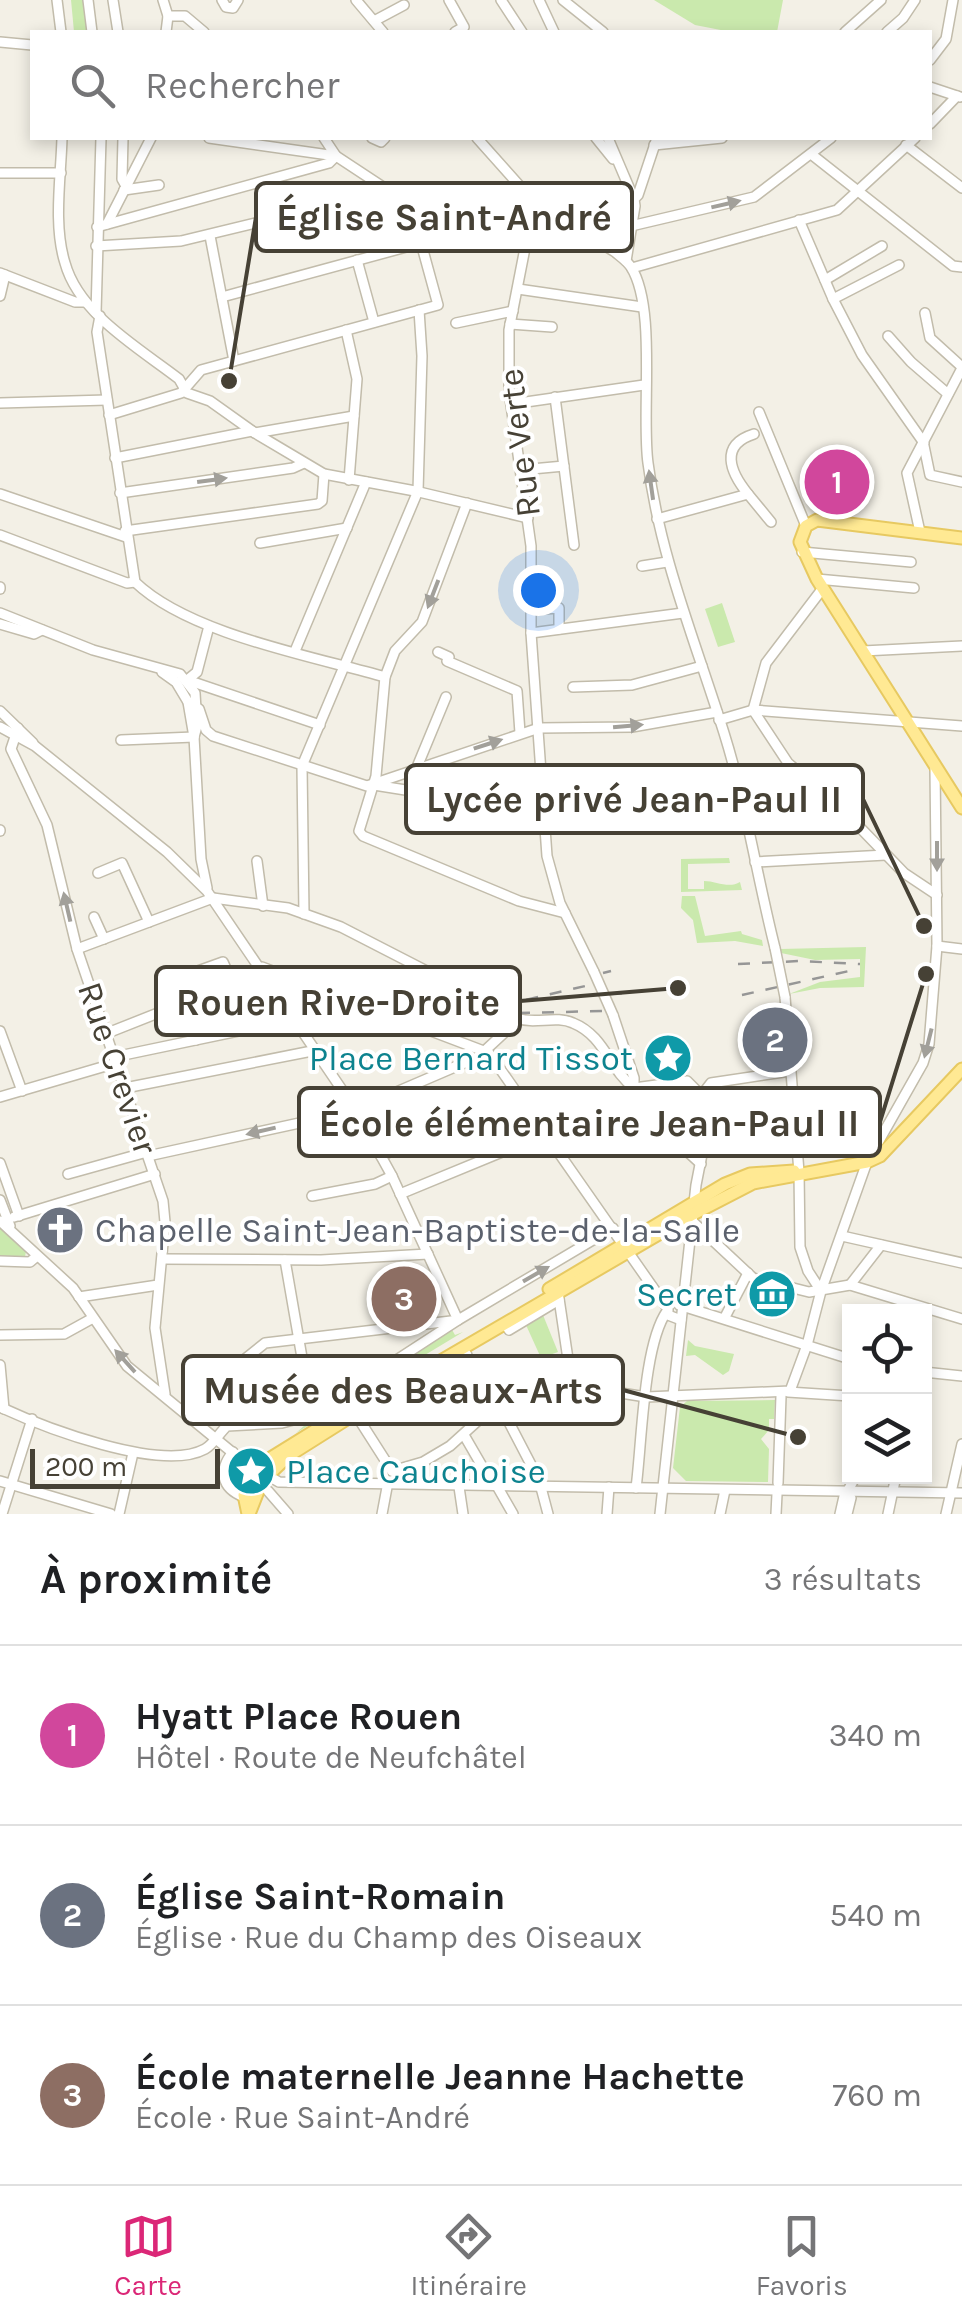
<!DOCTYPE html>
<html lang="fr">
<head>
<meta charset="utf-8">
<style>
	body { margin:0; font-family:Karla,sans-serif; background:#f2f2f2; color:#202124 }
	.controls { position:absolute; right:30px; bottom:30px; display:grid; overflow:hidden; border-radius:0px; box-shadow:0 5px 15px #0003 }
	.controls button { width:90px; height:90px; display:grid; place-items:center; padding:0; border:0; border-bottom:2px solid #e0e0e0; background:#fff; color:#202124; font:50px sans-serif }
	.scale { position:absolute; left:30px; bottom:25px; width:190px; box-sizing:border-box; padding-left:10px; border:5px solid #464135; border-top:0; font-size:28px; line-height:35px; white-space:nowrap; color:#464135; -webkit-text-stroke:8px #fff; paint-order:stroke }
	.you { position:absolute; left:538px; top:590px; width:35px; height:35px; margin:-25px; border:8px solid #fff; border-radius:50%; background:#1a73e8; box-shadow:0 0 0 15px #1a73e833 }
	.badge { display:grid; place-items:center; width:65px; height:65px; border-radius:50%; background:#db2777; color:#fff; font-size:32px; font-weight:700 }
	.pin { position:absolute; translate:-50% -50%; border:5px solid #fff; box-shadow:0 2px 10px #0006 }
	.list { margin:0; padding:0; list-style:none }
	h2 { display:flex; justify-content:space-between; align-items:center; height:130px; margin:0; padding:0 40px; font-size:42px }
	h2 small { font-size:32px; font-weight:400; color:#757577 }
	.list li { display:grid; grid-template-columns:65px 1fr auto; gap:30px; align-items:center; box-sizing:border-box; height:180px; padding:0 40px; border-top:2px solid #e0e0e0 }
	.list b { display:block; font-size:38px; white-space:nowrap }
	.list p { margin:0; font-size:32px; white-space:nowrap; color:#757577 }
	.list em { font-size:32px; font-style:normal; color:#757577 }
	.icon { flex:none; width:55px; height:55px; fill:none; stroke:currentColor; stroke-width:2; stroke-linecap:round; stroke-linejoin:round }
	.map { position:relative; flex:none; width:962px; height:1514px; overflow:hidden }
	.search { position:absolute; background:#fff; box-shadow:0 5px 15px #0003; left:30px; right:30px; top:30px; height:110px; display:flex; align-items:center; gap:25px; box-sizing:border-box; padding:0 35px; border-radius:0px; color:#757577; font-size:38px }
	.sheet { height:670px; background:#fff }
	nav { display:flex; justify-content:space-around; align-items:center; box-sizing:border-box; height:140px; border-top:2px solid #e0e0e0; background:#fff; font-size:28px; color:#757577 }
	nav a { display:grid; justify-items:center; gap:5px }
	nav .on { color:#db2777 }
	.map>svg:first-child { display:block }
	.green { fill:#cae9ad }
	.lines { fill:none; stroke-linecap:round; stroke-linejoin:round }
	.minor-casing { stroke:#c2bcab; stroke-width:12 }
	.major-casing { stroke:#e7c961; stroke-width:15 }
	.minor { stroke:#fff; stroke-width:9 }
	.major { stroke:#ffe993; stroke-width:11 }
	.rail { stroke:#969696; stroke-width:2.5; stroke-dasharray:12 12; stroke-linecap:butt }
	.minor-bridge-casing { stroke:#c2bcab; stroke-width:12; stroke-linecap:butt }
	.minor-bridge { stroke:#fff; stroke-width:9 }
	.oneway { fill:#a2a09a }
	.labels { text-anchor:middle; stroke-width:8; stroke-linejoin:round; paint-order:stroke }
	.street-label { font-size:35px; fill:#464135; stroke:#fff }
	.culture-label { font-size:35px; fill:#0d838f; stroke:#fff; text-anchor:end }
	.worship-label { font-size:35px; fill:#5b616d; stroke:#fff; text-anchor:start }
	.leader { fill:none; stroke:#464135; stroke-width:4 }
	.callout-dot { fill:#464135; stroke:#fff; stroke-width:4 }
	.callout { fill:#fff; stroke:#464135; stroke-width:4 }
	.callout-label { font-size:38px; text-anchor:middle; font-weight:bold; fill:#464135 }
</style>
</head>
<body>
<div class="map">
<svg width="962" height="1514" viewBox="0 0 962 1514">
	<rect width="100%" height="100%" fill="#f3f0e6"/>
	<g class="green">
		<path d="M71,0H85L88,32H74Z"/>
		<path d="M654,0H783L777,32H731L695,25Z"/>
		<path d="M722,603L735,642L718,647L705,609Z"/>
		<path d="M729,858L730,863L688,864V889H704V881C716,881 729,889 740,882L742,890L681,892V859Z"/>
		<path d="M695,896L705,936L741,931L742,934L762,940L763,946L735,941L697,943L693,920L681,908L682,896Z"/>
		<path d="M866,947L864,987L820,988L789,994L820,982L860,977V959L815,960L781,953L780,949Z"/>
		<path d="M3,1228L26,1251L25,1257L0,1256V1229Z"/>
		<path d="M543,1315L558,1352L541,1358L526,1325Z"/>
		<path d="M451,1328L455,1335L463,1332L296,1433L313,1418Z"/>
		<path d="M688,1340L695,1346L734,1354L729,1371L723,1375L695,1355L686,1356Z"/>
		<path d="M775,1400L774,1419H769V1430L761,1439L769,1449L768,1482L686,1481L673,1468L680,1407L687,1401Z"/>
	</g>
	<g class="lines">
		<g class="minor-casing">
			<g id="minor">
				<path d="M57,0L61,32"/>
				<path d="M88,0L92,32"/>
				<path d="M113,0L118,32"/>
				<path d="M163,0L168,16L166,32"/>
				<path d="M222,0L226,7L233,8L238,0"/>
				<path d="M356,0L383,32"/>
				<path d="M449,0L464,27L455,32"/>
				<path d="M501,0L522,32"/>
				<path d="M539,0L554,32"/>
				<path d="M563,0L603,32"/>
				<path d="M168,16H185L204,32"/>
				<path d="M374,21L404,5"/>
				<path d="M845,32L881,0"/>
				<path d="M887,32L903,18L915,0"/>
				<path d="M0,42L32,45"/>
				<path d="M930,60L946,39L953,0"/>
				<path d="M930,87L960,97"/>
				<path d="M930,124L957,96"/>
				<path d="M62,138C61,177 53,225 65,263C79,314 139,348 179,379L187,393L210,401L255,433L324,474L415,491L528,518"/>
				<path d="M123,138L122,179L126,186"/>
				<path d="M209,138L336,156L427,216L449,225L534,202"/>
				<path d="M372,138L381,142L385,138"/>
				<path d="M477,138L534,202L615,252C621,257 627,261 631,267C657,308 641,412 648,463C660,557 696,643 724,733C746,803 757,877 775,948"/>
				<path d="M596,138L613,159"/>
				<path d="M608,138L634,199"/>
				<path d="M654,145L722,138"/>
				<path d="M906,145L962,188"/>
				<path d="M811,154L953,266L962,267"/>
				<path d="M0,173H61"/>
				<path d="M124,190L159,185"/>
				<path d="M534,202L509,330V391L531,546V633L547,856L560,903L594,972"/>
				<path d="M799,220L833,299L862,355L924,443"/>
				<path d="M107,224L151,138"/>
				<path d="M631,226L754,197L831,138"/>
				<path d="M97,227L329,163L336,156L324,138"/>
				<path d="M210,236L234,361"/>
				<path d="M96,246L181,241L264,221L272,239L278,240L408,204"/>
				<path d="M357,260L374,322"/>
				<path d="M626,261L635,206L634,199L638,195L657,138"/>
				<path d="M632,268L837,210L915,138"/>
				<path d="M0,273L75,302H85"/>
				<path d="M825,280L882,246"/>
				<path d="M518,289L642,307"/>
				<path d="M0,296L5,275"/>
				<path d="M222,297L421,243L449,225"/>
				<path d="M833,299L899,265"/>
				<path d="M96,313L101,138"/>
				<path d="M925,313L930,338L962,367"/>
				<path d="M100,316L97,332L135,582C189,634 312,656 385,677"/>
				<path d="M456,323L513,311"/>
				<path d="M510,324L552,327"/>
				<path d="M346,330L357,379L349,480"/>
				<path d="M888,336L911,362L948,394"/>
				<path d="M555,397L574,545"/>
				<path d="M0,403L107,400"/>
				<path d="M512,404L644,385"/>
				<path d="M759,412L806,526"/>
				<path d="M109,415L181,393L201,370L438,305L421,243"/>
				<path d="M255,433L354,416"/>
				<path d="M924,446L930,475L962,482"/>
				<path d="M115,458L252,431"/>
				<path d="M521,470L564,466"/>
				<path d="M120,493L293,468L304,463"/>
				<path d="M0,494L126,537"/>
				<path d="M748,494C730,472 719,445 754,434"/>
				<path d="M467,503L422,622L395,651L385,677L376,776L359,831L363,836L519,901L565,913"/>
				<path d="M657,519L748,494L771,522"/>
				<path d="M125,531L318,504L322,501L324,474"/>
				<path d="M920,532L907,473L962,368"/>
				<path d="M0,535L127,583L135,582"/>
				<path d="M260,543L347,528"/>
				<path d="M802,552L911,562"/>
				<path d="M642,566L667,562"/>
				<path d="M817,579L914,588"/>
				<path d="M0,587V589"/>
				<path d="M823,588L766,663L753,710L788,763L842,809L904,873L937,895"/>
				<path d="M531,610L559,608V629"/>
				<path d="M0,613L93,650L180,674L195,693L197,726L194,737"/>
				<path d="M0,624L34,634L42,630"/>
				<path d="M531,633L683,613"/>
				<path d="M295,651L366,482"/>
				<path d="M863,651L962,646"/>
				<path d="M438,652L449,657L447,661L517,691L520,733"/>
				<path d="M162,672L176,682L188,702L194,737L201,859L207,888"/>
				<path d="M186,681L197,672L209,626"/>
				<path d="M190,681L320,725"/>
				<path d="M573,687L632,685L702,666"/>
				<path d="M188,702L199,709L206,730L213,736L367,786L539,728L632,727L717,712"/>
				<path d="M0,711L33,743"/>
				<path d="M719,720L753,710L962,726"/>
				<path d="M0,727L35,746L167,852L207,891L355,1109L392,1176L458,1320"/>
				<path d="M18,728L11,749L47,825L77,949L163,1201L165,1222L155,1328L165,1394"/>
				<path d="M121,740L194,737"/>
				<path d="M417,767L446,697"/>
				<path d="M374,785L544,812"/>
				<path d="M744,812L842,809"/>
				<path d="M544,815L687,807L705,798L739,792"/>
				<path d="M0,830V831"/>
				<path d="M257,861L263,906"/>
				<path d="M755,862L886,855"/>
				<path d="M98,873L122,863L149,922"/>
				<path d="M213,898L288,908L341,927L487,1002"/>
				<path d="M304,914L302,766L418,491L422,356L419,310"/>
				<path d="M94,917L104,939"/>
				<path d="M937,946L962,949"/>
				<path d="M77,949L213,898"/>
				<path d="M262,967L489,1053L668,1309V1315L681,1320"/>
				<path d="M198,971L223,962L233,984"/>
				<path d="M236,982L254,1028"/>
				<path d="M785,997L799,1172L800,1247L808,1271L821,1291"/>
				<path d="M184,1003L196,1040"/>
				<path d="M613,1015L634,1078V1097L656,1123L701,1164"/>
				<path d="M517,1018C534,1025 556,1015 573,1023C605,1036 609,1069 634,1088"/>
				<path d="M0,1031L22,1091"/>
				<path d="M105,1034L264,971"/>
				<path d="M114,1057L296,1019"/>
				<path d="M125,1088L317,1050"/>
				<path d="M701,1096L711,1083L790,1071"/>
				<path d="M0,1097L116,1063"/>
				<path d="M148,1156L350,1112L478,1057L518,1020"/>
				<path d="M381,1156L517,1092"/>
				<path d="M0,1163L19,1216"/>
				<path d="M68,1174L147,1152"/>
				<path d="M400,1194L541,1136L551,1128L607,1105L634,1088L687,1081L699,1093L705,1139L696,1185L660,1514"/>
				<path d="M312,1196L375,1184L392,1176"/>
				<path d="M0,1200L10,1226"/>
				<path d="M14,1217L155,1174"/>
				<path d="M0,1221L73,1288L127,1366L244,1462L279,1482L962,1493"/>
				<path d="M692,1221L753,1278L809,1292L850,1285L962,1319"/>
				<path d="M842,1236L962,1263"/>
				<path d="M162,1259L321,1260L428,1254"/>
				<path d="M285,1260L312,1415"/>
				<path d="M0,1261L30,1262L37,1256"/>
				<path d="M850,1285L881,1245"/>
				<path d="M558,1292L572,1386"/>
				<path d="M79,1297L158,1285"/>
				<path d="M679,1305L850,1359"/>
				<path d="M725,1317L748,1273"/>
				<path d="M505,1324L509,1330L559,1300"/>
				<path d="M0,1335L64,1334L93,1318"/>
				<path d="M0,1365L4,1409"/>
				<path d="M924,1372L962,1376"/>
				<path d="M788,1392L850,1396"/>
				<path d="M380,1398L392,1400L467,1355L463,1349"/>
				<path d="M500,1405L539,1480L548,1514"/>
				<path d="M0,1407C43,1427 161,1473 205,1449C214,1444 219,1433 227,1426L282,1423L312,1415L458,1320L613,1228"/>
				<path d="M353,1410L392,1471"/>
				<path d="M199,1424L240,1363L265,1343L451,1321"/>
				<path d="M464,1435L493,1485"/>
				<path d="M233,1452C218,1470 221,1488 244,1497"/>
				<path d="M392,1471L423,1462L450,1446L482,1417L500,1405L550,1389L577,1386L646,1397L790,1391L807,1345L821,1291L867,1162L923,1063L929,1044L937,946L935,768"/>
				<path d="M0,1481L111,1514"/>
				<path d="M778,1483L781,1396"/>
				<path d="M497,1486L513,1514"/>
				<path d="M459,1487L463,1514"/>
				<path d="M636,1488C642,1443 643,1345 667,1311"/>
				<path d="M268,1491L288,1514"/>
				<path d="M847,1492L856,1476"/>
				<path d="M2,1514L32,1419"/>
				<path d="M119,1514L133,1453"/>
				<path d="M382,1514L388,1482"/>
				<path d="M607,1514L609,1487"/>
				<path d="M720,1514L725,1490"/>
				<path d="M776,1514L777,1494"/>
				<path d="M840,1514L845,1492"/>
				<path d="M847,1514L851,1498"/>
				<path d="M888,1514L896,1476"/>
				<path d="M946,1514L962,1444"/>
			</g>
		</g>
		<g class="major-casing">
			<g id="major">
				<path d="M962,538L817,520L806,526L800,542L817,579L962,808"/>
				<path d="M549,1289L725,1184L750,1174L794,1171"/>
				<path d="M248,1514L244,1495L253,1469L374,1394"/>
				<path d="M249,1514L262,1481L288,1456L415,1376L693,1214L753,1183L867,1162L880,1156L962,1069"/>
			</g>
		</g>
		<use href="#minor" class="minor"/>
		<use href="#major" class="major"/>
		<g class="rail">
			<path d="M738,964L799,961L860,964"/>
			<path d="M603,973L611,971"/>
			<path d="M610,994L624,993"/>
			<path d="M742,995L849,971"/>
			<path d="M503,1005L594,984"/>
			<path d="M518,1013L605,1011"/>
			<path d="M477,1016L500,1014"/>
		</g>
		<g class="minor-bridge-casing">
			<g id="minor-bridge">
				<path d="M775,948L785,997"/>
				<path d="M594,972L613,1015"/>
				<path d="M487,1002L517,1018"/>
			</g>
		</g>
		<use href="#minor-bridge" class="minor-bridge"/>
	</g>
	<defs><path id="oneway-solid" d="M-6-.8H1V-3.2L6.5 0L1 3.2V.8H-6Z" transform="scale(2.5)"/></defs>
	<g class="oneway">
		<use href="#oneway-solid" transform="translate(726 204) rotate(-13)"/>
		<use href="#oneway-solid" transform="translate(212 480) rotate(-8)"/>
		<use href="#oneway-solid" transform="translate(651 485) rotate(-98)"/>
		<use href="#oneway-solid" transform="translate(433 594) rotate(111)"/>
		<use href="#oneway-solid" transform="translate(628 726) rotate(-5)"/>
		<use href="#oneway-solid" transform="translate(488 744) rotate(-18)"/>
		<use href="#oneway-solid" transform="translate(937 856) rotate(90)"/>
		<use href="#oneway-solid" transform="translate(67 907) rotate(-103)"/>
		<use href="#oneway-solid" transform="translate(928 1043) rotate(104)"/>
		<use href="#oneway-solid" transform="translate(261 1131) rotate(167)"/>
		<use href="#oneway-solid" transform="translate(536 1274) rotate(-30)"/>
		<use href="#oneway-solid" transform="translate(125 1361) rotate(-132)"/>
	</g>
	<defs>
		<g id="sight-disc" transform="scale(2.5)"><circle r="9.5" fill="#0f9aa8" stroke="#fff"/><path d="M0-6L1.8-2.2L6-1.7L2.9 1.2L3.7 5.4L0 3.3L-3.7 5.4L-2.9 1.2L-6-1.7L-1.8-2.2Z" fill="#fff"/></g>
		<g id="church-disc" transform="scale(2.5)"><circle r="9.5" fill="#6b7280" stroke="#fff"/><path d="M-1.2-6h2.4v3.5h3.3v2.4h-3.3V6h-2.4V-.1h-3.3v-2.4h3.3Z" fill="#fff"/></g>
		<g id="museum-disc" transform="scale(2.5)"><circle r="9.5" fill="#0f9aa8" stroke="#fff"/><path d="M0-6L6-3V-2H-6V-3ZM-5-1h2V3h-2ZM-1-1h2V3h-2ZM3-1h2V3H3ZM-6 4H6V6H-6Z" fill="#fff"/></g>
	</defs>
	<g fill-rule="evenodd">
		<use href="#sight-disc" x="668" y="1058"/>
		<use href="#church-disc" x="60" y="1230"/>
		<use href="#museum-disc" x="772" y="1294"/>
		<use href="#sight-disc" x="251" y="1471"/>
	</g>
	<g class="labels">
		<g class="street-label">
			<text transform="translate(519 443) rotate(-97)" y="12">Rue Verte</text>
			<text transform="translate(118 1068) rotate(71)" y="12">Rue Crevier</text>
		</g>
		<g class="culture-label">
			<text x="633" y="1070">Place Bernard Tissot</text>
			<text x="737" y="1306">Secret</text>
			<text x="286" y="1483" text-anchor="start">Place Cauchoise</text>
		</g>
		<g class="worship-label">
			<text x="95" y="1242">Chapelle Saint-Jean-Baptiste-de-la-Salle</text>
		</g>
	</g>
	<path class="leader" d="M229 381L256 217M924 926L863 799M678 988L520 1001M926 974L880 1122M798 1437L623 1390"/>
	<g class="callout-dot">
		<circle cx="229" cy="381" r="10"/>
		<circle cx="924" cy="926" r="10"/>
		<circle cx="678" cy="988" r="10"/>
		<circle cx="926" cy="974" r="10"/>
		<circle cx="798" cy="1437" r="10"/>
	</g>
	<g class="callout">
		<rect x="256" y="183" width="376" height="68" rx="10"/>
		<rect x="406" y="765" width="457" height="68" rx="10"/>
		<rect x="156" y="967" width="364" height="68" rx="10"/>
		<rect x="299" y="1088" width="581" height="68" rx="10"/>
		<rect x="183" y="1356" width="440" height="68" rx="10"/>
	</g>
	<g class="callout-label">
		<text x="444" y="230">Église Saint-André</text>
		<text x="634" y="812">Lycée privé Jean-Paul II</text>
		<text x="338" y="1015">Rouen Rive-Droite</text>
		<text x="589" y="1136">École élémentaire Jean-Paul II</text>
		<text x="403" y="1403">Musée des Beaux-Arts</text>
	</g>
</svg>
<div class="controls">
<button><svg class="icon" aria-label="locate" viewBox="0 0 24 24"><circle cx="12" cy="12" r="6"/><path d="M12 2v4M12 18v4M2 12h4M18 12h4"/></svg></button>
<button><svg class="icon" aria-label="layers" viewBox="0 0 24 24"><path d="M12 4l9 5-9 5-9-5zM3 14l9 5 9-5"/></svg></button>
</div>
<div class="scale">200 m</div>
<div class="you"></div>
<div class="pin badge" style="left:837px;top:482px;background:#d1479c">1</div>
<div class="pin badge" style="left:775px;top:1040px;background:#6b7280">2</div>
<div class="pin badge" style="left:404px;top:1299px;background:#8d6e63">3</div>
<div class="search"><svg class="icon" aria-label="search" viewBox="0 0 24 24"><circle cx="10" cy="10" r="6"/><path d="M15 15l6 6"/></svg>Rechercher</div>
</div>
<section class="sheet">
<h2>À proximité<small>3 résultats</small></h2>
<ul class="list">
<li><span class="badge" style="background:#d1479c">1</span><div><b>Hyatt Place Rouen</b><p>Hôtel · Route de Neufchâtel</p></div><em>340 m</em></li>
<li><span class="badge" style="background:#6b7280">2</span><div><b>Église Saint-Romain</b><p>Église · Rue du Champ des Oiseaux</p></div><em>540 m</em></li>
<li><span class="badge" style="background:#8d6e63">3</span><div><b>École maternelle Jeanne Hachette</b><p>École · Rue Saint-André</p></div><em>760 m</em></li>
</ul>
</section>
<nav>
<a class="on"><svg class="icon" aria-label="map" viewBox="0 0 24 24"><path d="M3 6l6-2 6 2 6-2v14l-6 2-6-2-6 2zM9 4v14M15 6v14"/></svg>Carte</a>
<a><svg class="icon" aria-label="directions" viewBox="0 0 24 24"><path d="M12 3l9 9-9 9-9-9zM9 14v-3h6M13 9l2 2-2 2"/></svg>Itinéraire</a>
<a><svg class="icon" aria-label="saved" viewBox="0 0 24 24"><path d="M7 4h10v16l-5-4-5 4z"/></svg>Favoris</a>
</nav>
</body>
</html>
